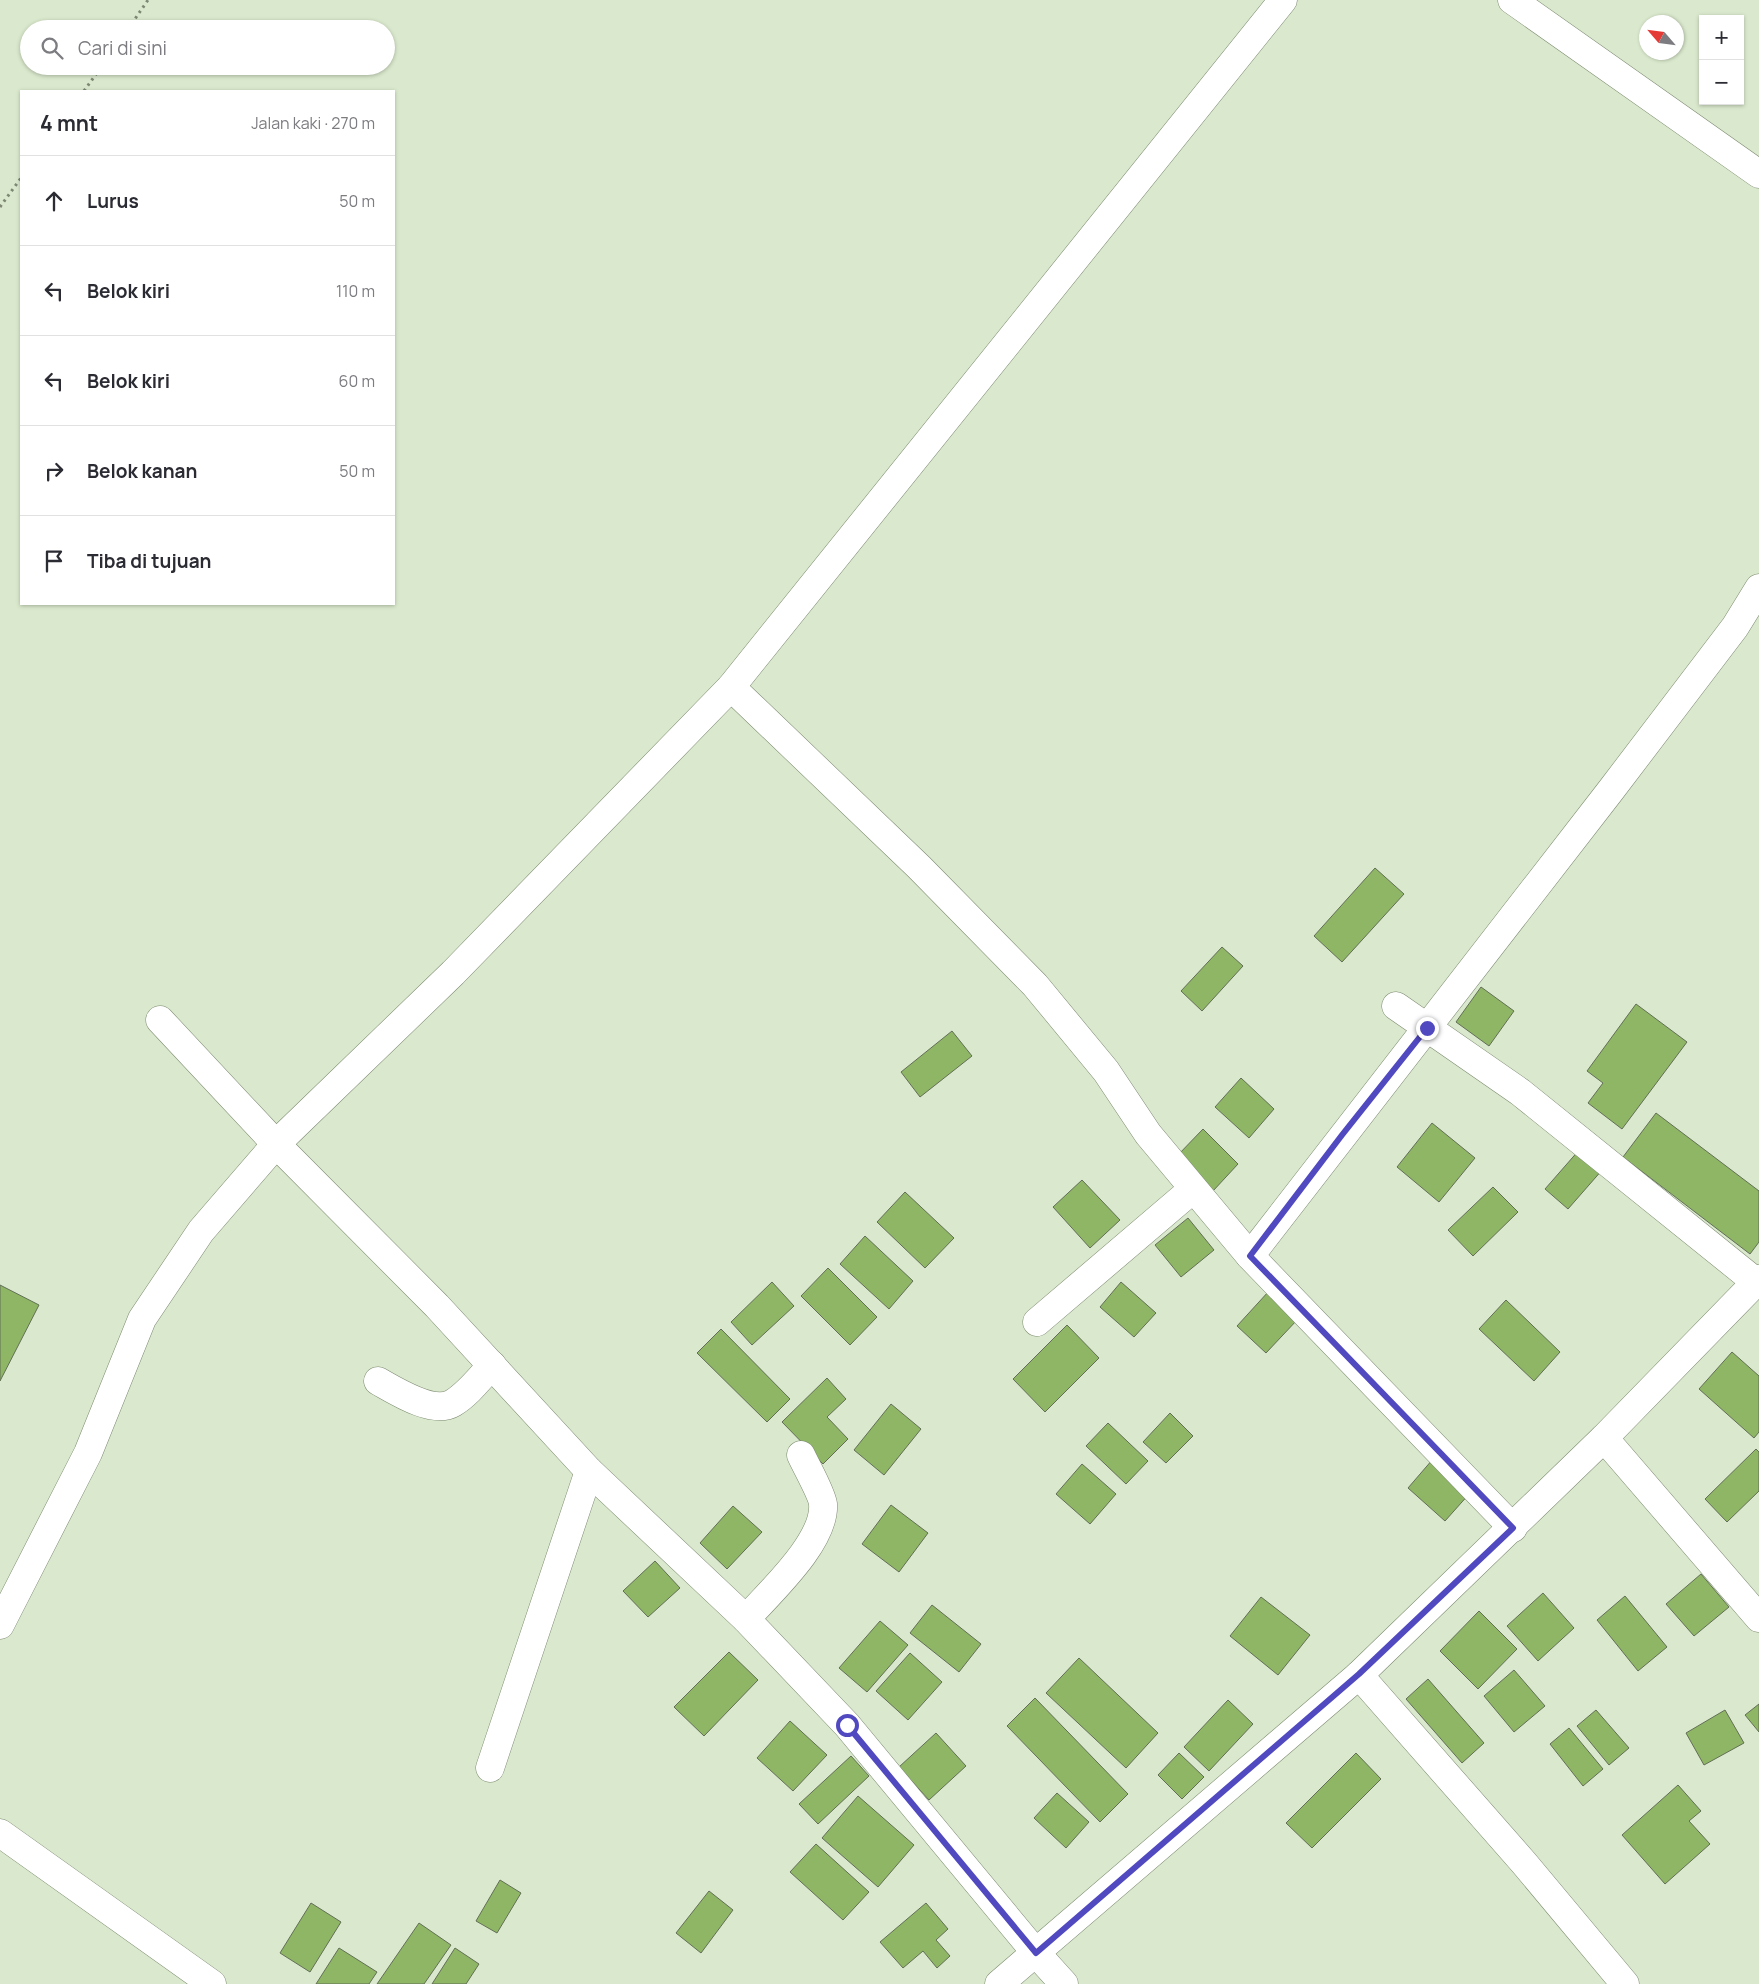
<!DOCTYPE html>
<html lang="id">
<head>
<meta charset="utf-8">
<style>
	body { margin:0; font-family:Manrope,sans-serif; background:#f7f7f7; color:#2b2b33 }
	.controls { position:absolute; right:15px; top:15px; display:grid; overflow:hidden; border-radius:0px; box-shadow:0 1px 4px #0004 }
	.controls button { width:45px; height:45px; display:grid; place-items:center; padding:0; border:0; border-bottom:1px solid #e1e1e2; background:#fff; color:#2b2b33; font:25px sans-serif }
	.compass { position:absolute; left:1639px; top:15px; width:45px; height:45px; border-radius:50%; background:#fff; box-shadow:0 1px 4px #0004; rotate:298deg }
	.stop { position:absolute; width:15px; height:15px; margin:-11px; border:4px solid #5149c0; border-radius:50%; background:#fff }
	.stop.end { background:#5149c0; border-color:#fff; box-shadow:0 1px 5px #0008 }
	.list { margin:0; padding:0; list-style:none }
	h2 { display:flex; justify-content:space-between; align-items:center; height:65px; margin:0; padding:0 20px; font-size:21px }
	h2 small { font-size:16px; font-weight:400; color:#7c7c81 }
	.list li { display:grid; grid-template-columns:32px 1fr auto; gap:15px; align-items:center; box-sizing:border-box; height:90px; padding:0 20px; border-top:1px solid #e1e1e2 }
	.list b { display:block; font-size:19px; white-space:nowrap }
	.list em { font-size:16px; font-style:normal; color:#7c7c81 }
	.icon { flex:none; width:28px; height:28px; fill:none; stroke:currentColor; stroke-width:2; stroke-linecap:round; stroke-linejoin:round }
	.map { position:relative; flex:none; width:1759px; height:1984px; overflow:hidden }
	.search { position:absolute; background:#fff; box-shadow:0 1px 4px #0004; left:20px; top:20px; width:375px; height:55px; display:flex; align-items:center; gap:12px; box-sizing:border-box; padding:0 18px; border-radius:28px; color:#7c7c81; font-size:19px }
	.panel { position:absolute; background:#fff; box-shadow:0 1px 4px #0004; left:20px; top:90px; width:375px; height:515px; border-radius:0px }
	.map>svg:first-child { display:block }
	.building { fill:#8eb664; stroke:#626f56 }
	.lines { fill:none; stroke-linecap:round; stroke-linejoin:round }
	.minor-casing { stroke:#7c8a70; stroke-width:29 }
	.path { stroke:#7e8875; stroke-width:3; stroke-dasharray:2.5 4; stroke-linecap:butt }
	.minor { stroke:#fff; stroke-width:28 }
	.route { stroke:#5149c0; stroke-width:6 }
</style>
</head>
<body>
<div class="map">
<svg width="1759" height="1984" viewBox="0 0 1759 1984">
	<rect width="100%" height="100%" fill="#dae9cd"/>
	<g class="building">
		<path d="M1375,868L1404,894L1342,962L1314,936Z"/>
		<path d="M1222,947L1243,966L1202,1011L1181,991Z"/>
		<path d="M1481,987L1514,1011L1489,1046L1456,1022Z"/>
		<path d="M1636,1004L1687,1042L1622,1129L1588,1103L1603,1083L1587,1071Z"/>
		<path d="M952,1031L972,1056L920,1097L901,1072Z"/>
		<path d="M1241,1078L1274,1109L1249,1138L1215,1107Z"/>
		<path d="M1656,1113L1759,1191V1242L1750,1254L1623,1157Z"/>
		<path d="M1432,1123L1475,1158L1439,1202L1397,1167Z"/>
		<path d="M1203,1129L1238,1164L1213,1191L1177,1156Z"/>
		<path d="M1580,1149L1603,1169L1568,1209L1545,1189Z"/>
		<path d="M1082,1180L1120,1220L1090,1248L1053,1207Z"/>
		<path d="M1493,1187L1518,1212L1473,1256L1448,1230Z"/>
		<path d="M905,1192L954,1238L925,1268L877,1222Z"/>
		<path d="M1188,1218L1214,1250L1181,1277L1155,1245Z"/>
		<path d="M865,1236L913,1281L889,1309L840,1264Z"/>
		<path d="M828,1268L877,1317L850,1345L801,1296Z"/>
		<path d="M772,1282L794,1306L752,1345L731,1322Z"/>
		<path d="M1121,1282L1156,1313L1134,1337L1100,1307Z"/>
		<path d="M0,1285L39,1305L0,1381Z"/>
		<path d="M1269,1291L1298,1319L1266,1353L1237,1326Z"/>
		<path d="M1506,1300L1560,1352L1534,1381L1479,1329Z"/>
		<path d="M1067,1325L1099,1358L1045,1412L1013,1379Z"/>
		<path d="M721,1329L790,1399L767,1422L697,1353Z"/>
		<path d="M1732,1352L1759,1376V1432L1754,1438L1699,1389Z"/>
		<path d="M827,1378L846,1399L827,1417L848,1439L823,1464L782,1422Z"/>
		<path d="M891,1404L921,1429L884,1475L854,1450Z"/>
		<path d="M1170,1413L1193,1436L1166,1463L1143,1442Z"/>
		<path d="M1108,1423L1148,1461L1126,1484L1086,1446Z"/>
		<path d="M1756,1449L1759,1452V1491L1727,1522L1705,1499Z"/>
		<path d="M1433,1459L1470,1493L1445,1521L1408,1488Z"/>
		<path d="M1082,1464L1116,1494L1090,1524L1056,1494Z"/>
		<path d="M891,1505L928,1533L899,1572L862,1544Z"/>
		<path d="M733,1506L762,1532L727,1569L700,1543Z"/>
		<path d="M655,1561L680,1588L648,1617L623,1591Z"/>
		<path d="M1701,1574L1729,1607L1694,1636L1666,1604Z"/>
		<path d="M1543,1593L1574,1628L1538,1661L1507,1626Z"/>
		<path d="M1625,1596L1667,1647L1638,1671L1597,1620Z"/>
		<path d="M1261,1597L1310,1635L1278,1675L1230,1636Z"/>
		<path d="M932,1605L981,1644L959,1672L910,1633Z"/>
		<path d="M1479,1611L1517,1649L1478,1689L1440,1651Z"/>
		<path d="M880,1621L908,1645L867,1692L839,1668Z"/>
		<path d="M729,1652L758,1680L704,1736L674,1707Z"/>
		<path d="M910,1653L942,1682L908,1720L876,1691Z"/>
		<path d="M1079,1658L1158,1733L1126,1768L1046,1693Z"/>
		<path d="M1514,1670L1545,1706L1514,1732L1484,1696Z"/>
		<path d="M1428,1679L1484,1743L1462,1763L1406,1699Z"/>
		<path d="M1035,1698L1128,1794L1100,1822L1007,1726Z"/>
		<path d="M1228,1700L1253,1724L1209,1771L1184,1747Z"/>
		<path d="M1759,1704V1732L1745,1715Z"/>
		<path d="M1596,1710L1629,1748L1609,1765L1577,1726Z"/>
		<path d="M1725,1710L1744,1743L1704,1765L1686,1733Z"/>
		<path d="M790,1721L827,1755L793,1791L757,1758Z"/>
		<path d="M1569,1728L1603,1769L1583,1786L1550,1744Z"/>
		<path d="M936,1733L966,1766L929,1800L899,1767Z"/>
		<path d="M1179,1753L1204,1777L1182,1799L1158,1775Z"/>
		<path d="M1356,1753L1381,1779L1312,1848L1286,1823Z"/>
		<path d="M851,1756L869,1776L818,1824L799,1804Z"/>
		<path d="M1678,1785L1701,1811L1689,1821L1710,1844L1665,1884L1622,1835Z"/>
		<path d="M1057,1793L1089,1822L1066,1848L1034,1818Z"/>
		<path d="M858,1796L914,1845L878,1887L822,1838Z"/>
		<path d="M816,1844L869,1892L843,1920L790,1872Z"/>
		<path d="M500,1880L521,1893L497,1933L476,1921Z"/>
		<path d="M709,1891L733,1910L701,1953L676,1933Z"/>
		<path d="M311,1903L341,1922L310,1972L280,1953Z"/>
		<path d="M926,1903L948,1929L936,1940L950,1956L937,1968L923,1951L903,1968L880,1942Z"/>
		<path d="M419,1923L451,1945L424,1984H377Z"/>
		<path d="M339,1948L377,1972L369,1984H316Z"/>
		<path d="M455,1948L479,1964L466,1984H432Z"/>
	</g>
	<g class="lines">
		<g class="minor-casing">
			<g id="minor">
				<path d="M1512,0L1759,174"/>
				<path d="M731,687L1283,0"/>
				<path d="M1396,1006L1520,1092L1756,1282"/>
				<path d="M160,1020L276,1144L437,1306L589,1471L746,1619L847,1725L1036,1953L1064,1984"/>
				<path d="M1250,1256L1611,790L1735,627L1759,588"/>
				<path d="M1037,1322L1193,1189"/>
				<path d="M378,1381C396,1391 433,1415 453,1403C468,1394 480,1378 492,1365"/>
				<path d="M1604,1438L1759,1618"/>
				<path d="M746,1619C770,1592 826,1541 823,1504C822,1494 806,1466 801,1455"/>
				<path d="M0,1625L88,1453L142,1319L201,1231L276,1144L453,973L731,687L919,867L1035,985L1106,1071L1148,1134L1250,1256L1513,1528"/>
				<path d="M1359,1675L1524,1863L1625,1984"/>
				<path d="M490,1768L589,1471"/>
				<path d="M0,1833L212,1984"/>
				<path d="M999,1984L1359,1675L1604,1438L1759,1279"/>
			</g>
		</g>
		<g class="path">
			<path d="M128,29L148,0"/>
			<path d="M84,91L102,66"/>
			<path d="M0,207L21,178"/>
		</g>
		<use href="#minor" class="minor"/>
	</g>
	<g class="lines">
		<path class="route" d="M847,1725L1036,1953L1359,1674L1513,1528L1250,1256L1342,1135L1427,1028"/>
	</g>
</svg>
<div class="controls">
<button>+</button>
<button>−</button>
</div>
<svg class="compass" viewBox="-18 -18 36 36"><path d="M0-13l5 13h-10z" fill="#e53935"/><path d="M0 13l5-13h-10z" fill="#7c7c81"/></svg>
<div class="stop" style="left:847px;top:1725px"></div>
<div class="stop end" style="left:1427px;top:1028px"></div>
<div class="search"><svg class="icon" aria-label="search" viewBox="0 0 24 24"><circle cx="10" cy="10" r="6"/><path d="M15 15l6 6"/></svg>Cari di sini</div>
<section class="panel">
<h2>4 mnt<small>Jalan kaki · 270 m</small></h2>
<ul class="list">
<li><svg class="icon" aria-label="ahead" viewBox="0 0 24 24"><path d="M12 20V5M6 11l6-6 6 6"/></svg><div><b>Lurus</b></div><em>50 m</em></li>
<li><svg class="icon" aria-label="left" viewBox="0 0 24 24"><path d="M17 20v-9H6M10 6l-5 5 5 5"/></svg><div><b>Belok kiri</b></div><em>110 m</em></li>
<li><svg class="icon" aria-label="left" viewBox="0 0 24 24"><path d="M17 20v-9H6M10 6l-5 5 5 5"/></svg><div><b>Belok kiri</b></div><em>60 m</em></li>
<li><svg class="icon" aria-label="right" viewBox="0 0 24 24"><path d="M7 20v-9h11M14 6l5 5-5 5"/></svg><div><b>Belok kanan</b></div><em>50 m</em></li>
<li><svg class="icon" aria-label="arrive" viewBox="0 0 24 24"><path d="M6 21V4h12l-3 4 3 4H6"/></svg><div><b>Tiba di tujuan</b></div></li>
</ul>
</section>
</div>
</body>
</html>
